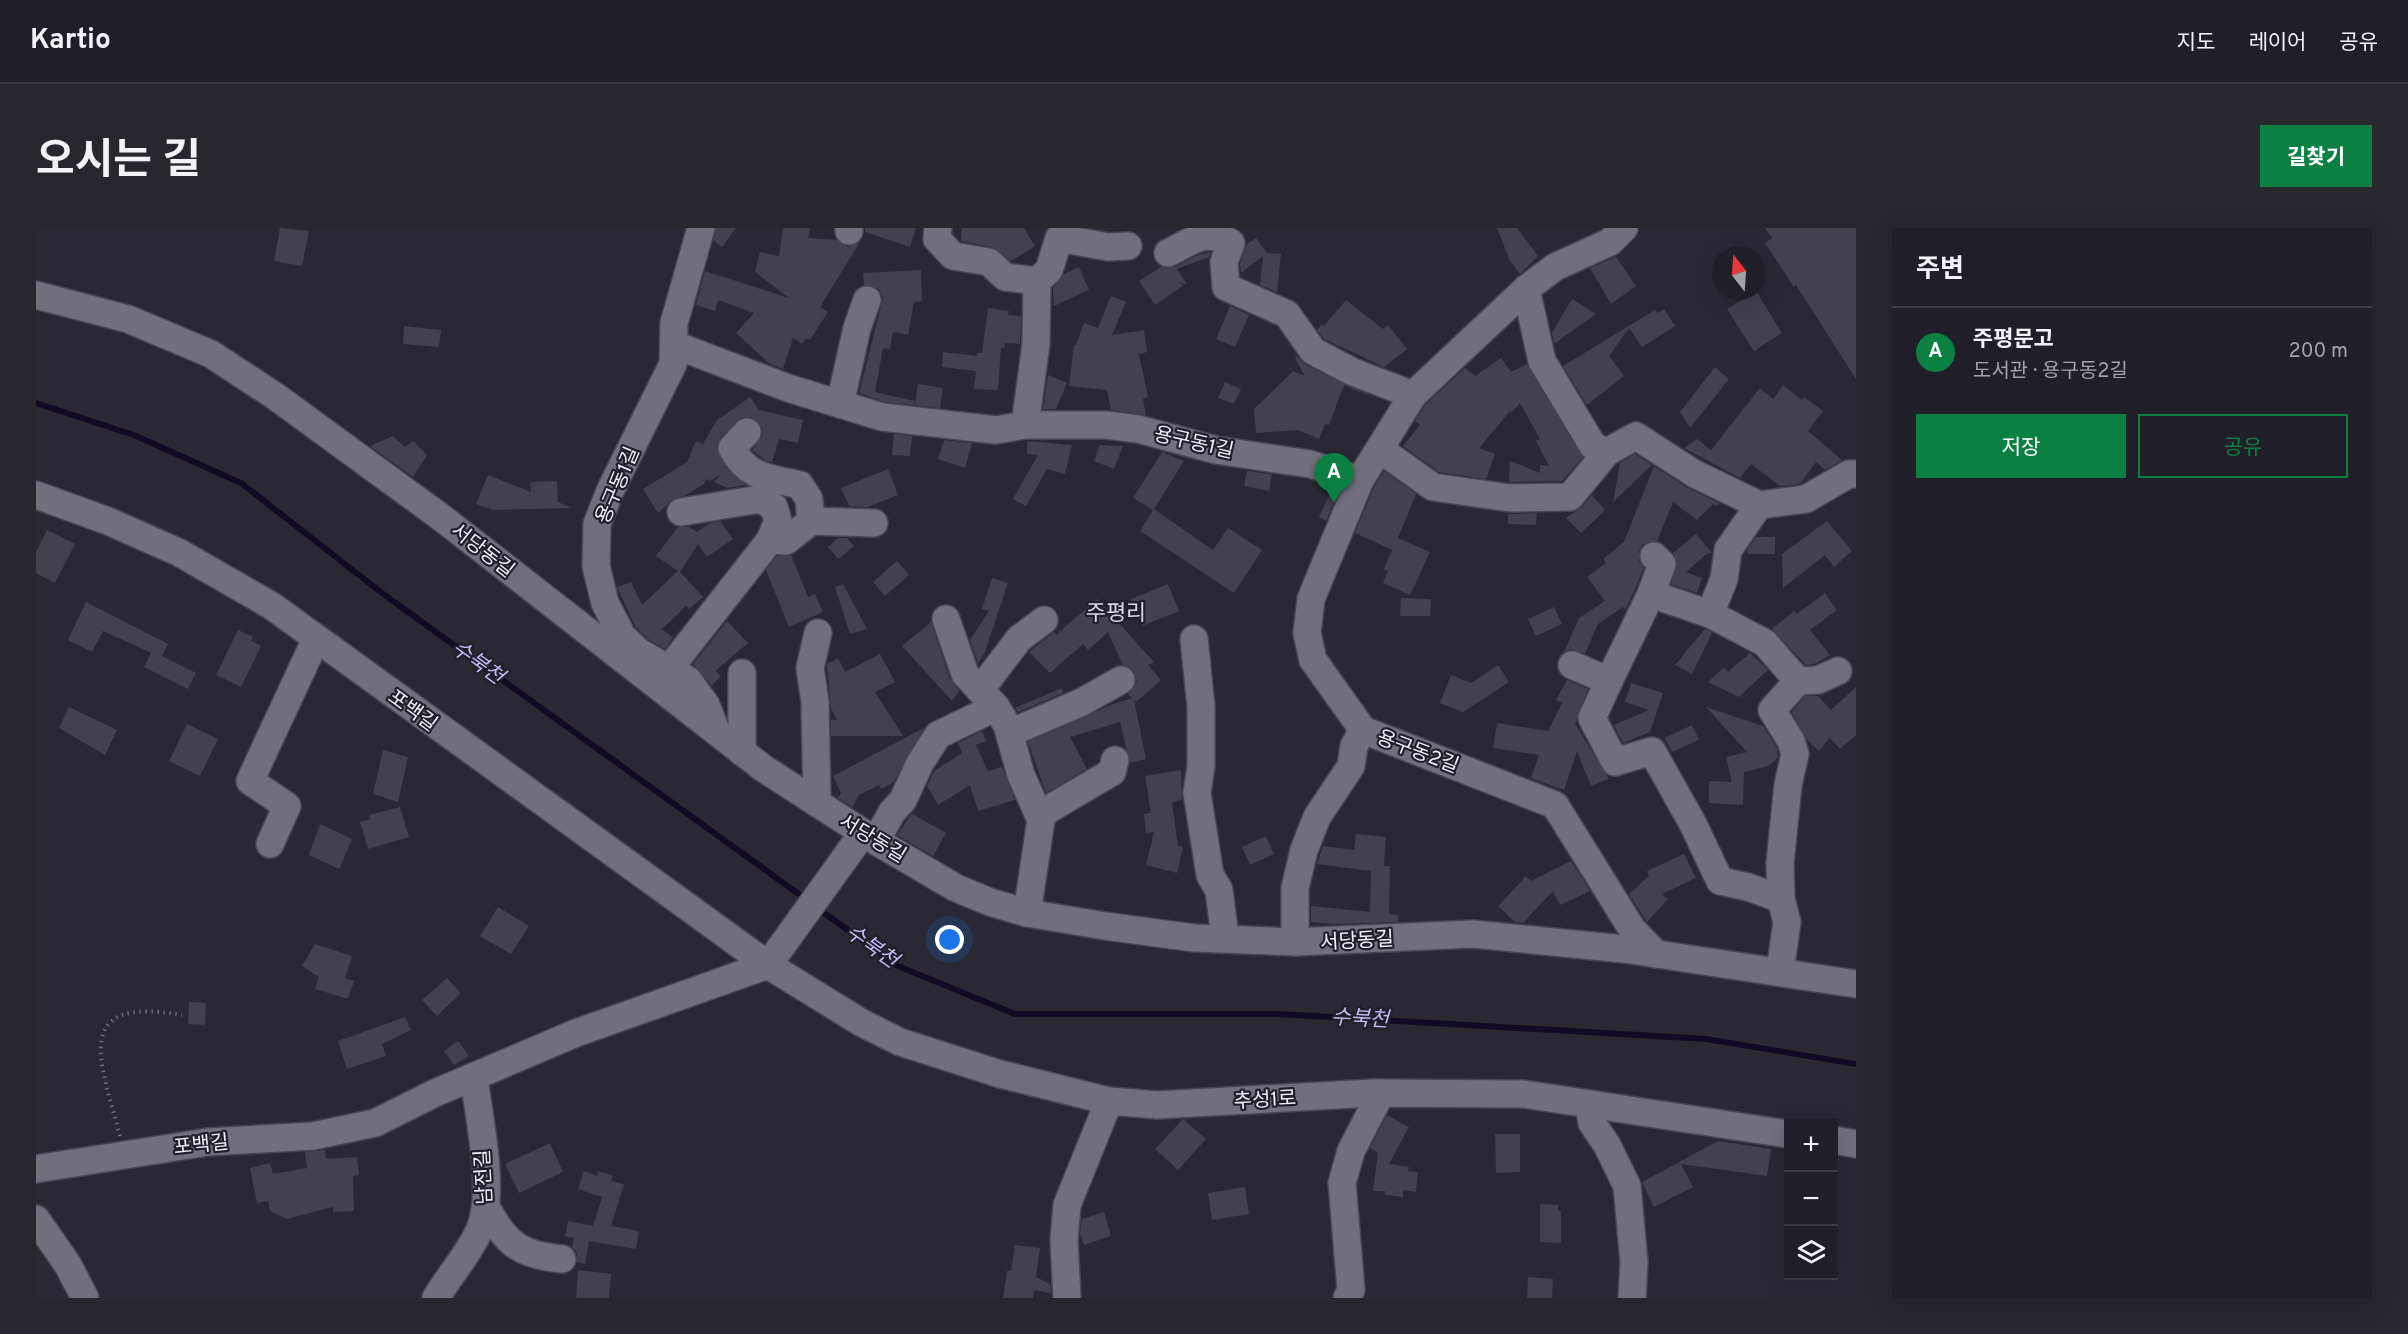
<!DOCTYPE html>
<html lang="ko">
<head>
<meta charset="utf-8">
<style>
	body { margin:0; font-family:Overpass,"Noto Sans KR",sans-serif; background:#28272e; color:#f1f3f6 }
	.controls { position:absolute; right:18px; bottom:18px; display:grid; overflow:hidden; border-radius:0px; box-shadow:0 6px 24px #0002 }
	.controls button { width:54px; height:54px; display:grid; place-items:center; padding:0; border:0; border-bottom:2px solid #3d3c43; background:#201e26; color:#f1f3f6; font:30px sans-serif }
	.compass { position:absolute; left:1676px; top:18px; width:54px; height:54px; border-radius:50%; background:#201e26; box-shadow:0 6px 24px #0002; rotate:343deg }
	.you { position:absolute; left:914px; top:712px; width:21px; height:21px; margin:-15px; border:4px solid #fff; border-radius:50%; background:#1a73e8; box-shadow:0 0 0 9px #1a73e833 }
	.badge { display:grid; place-items:center; width:39px; height:39px; border-radius:50%; background:#0b8043; color:#fff; font-size:20px; font-weight:700 }
	.pin { position:absolute; translate:-50% -50px; filter:drop-shadow(0 2px 3px #0008) }
	.pin::after { content:''; position:absolute; top:32px; width:21px; height:18px; background:inherit; clip-path:polygon(0 0,100% 0,50% 100%) }
	.list { margin:0; padding:0; list-style:none }
	h2 { display:flex; justify-content:space-between; align-items:center; height:78px; margin:0; padding:0 24px; font-size:26px }
	h2 small { font-size:20px; font-weight:400; color:#a2a2a7 }
	.list li { display:grid; grid-template-columns:39px 1fr auto; gap:18px; align-items:center; box-sizing:border-box; height:90px; padding:0 24px; border-top:2px solid #3d3c43 }
	.list b { display:block; font-size:22px; white-space:nowrap }
	.list p { margin:0; font-size:20px; white-space:nowrap; color:#a2a2a7 }
	.list em { font-size:20px; font-style:normal; color:#a2a2a7 }
	.actions { display:flex; gap:12px; padding:18px 24px }
	.actions a { flex:1; padding:14px 0; border:2px solid #0b8043; border-radius:0px; text-align:center; font-size:21px; color:#0b8043 }
	.actions .main { background:#0b8043; color:#fff }
	.icon { flex:none; width:33px; height:33px; fill:none; stroke:currentColor; stroke-width:2; stroke-linecap:round; stroke-linejoin:round }
	.map { position:relative; flex:none; width:1820px; height:1070px; overflow:hidden; border-radius:0px }
	header { display:flex; align-items:center; gap:36px; box-sizing:border-box; height:84px; padding:0 30px; background:#201e26; border-bottom:2px solid #3d3c43 }
	header strong { font-size:28px }
	nav { display:flex; gap:33px; margin-inline-start:auto; font-size:21px }
	.intro { display:flex; align-items:center; justify-content:space-between; box-sizing:border-box; height:144px; padding:0 36px }
	h1 { margin:0; font-size:42px }
	.button { padding:15px 27px; border-radius:0px; background:#0b8043; color:#fff; font-size:21px; font-weight:700 }
	main { display:flex; gap:36px; padding:0 36px }
	aside { flex:1; background:#201e26; border-radius:0px; box-shadow:0 6px 24px #0002 }
	.map>svg:first-child { display:block }
	.lines { fill:none; stroke-linecap:round; stroke-linejoin:round }
	.stream { stroke:#120a25; stroke-width:6 }
	.building { fill:#43414c }
	.minor-casing { stroke:#484650; stroke-width:30 }
	.path { stroke:#6f6d77; stroke-width:4; stroke-dasharray:1.5 4.5; stroke-linecap:butt }
	.minor { stroke:#716f7b; stroke-width:27 }
	.labels { text-anchor:middle; stroke-width:4.5; stroke-linejoin:round; paint-order:stroke }
	.street-label { font-size:20px; fill:#f0eff6; stroke:#211f29 }
	.water-label { font-size:21px; font-style:italic; fill:#c3b8f4; stroke:#211f29 }
	.quarter-label { font-size:22px; fill:#dad8e6; stroke:#211f29 }
</style>
</head>
<body>
<header>
<strong>Kartio</strong>
<nav><a>지도</a><a>레이어</a><a>공유</a></nav>
</header>
<div class="intro"><h1>오시는 길</h1><a class="button">길찾기</a></div>
<main>
<div class="map">
<svg width="1820" height="1070" viewBox="0 0 1820 1070">
	<rect width="100%" height="100%" fill="#2a2833"/>
	<g class="lines">
		<g class="stream">
			<path d="M0,175L98,207L205,255L350,368L771,672"/>
			<path d="M781,680L862,738L979,786H1242L1670,811L1820,836"/>
		</g>
	</g>
	<g class="building">
		<path d="M244,0L273,3L266,38L238,33Z"/>
		<path d="M680,0H700L686,19L678,13Z"/>
		<path d="M747,0H774L772,10L801,12L812,19L824,14L784,79L792,84L774,112L770,110L766,116L757,110L747,141L734,136L700,105L718,85L682,72L679,83L660,77L669,43L753,70L719,44L724,24L743,28Z"/>
		<path d="M829,0H880L874,19L829,4Z"/>
		<path d="M926,0H988L999,18L975,33L956,19L925,13Z"/>
		<path d="M1461,0H1481L1502,28L1484,46L1474,33Z"/>
		<path d="M1729,0H1820V151L1760,57L1758,59L1729,15L1736,10Z"/>
		<path d="M1220,10L1231,25L1245,26L1241,64L1224,57L1227,28L1205,45L1204,36L1210,17Z"/>
		<path d="M1175,24L1173,29L1141,41L1151,56L1141,55L1148,57L1119,77L1103,53L1125,39H1139L1162,27Z"/>
		<path d="M1580,29L1600,58L1575,76L1554,40Z"/>
		<path d="M1043,39L1053,62L1018,78L1017,60L1028,46Z"/>
		<path d="M885,42L886,73L878,74L872,107L857,104L854,121L847,120L839,164L879,173L878,177L849,174L823,165L847,70L843,61L828,57L827,45Z"/>
		<path d="M1720,63L1746,105L1718,123L1691,81Z"/>
		<path d="M1075,68L1090,74L1076,107L1108,102L1111,124L1103,126L1112,169L1107,171L1110,187L1075,182L1071,162L1033,158L1038,117H1040L1048,95L1062,100Z"/>
		<path d="M1536,71L1560,86L1518,116L1516,105Z"/>
		<path d="M1310,72L1347,101L1352,97L1371,121L1348,139L1288,111L1281,102L1286,96L1288,98Z"/>
		<path d="M1194,78L1213,87L1199,119L1180,111Z"/>
		<path d="M952,80L973,83L972,87L985,88L984,116L969,115L968,120H965L962,162L938,161L940,143L906,139L907,124L941,128V125H946Z"/>
		<path d="M1628,81L1639,98L1606,119L1593,100L1573,128L1588,148L1551,177L1527,138L1619,82L1621,85Z"/>
		<path d="M368,98L405,102L403,119L367,116Z"/>
		<path d="M1261,128L1270,137L1348,175L1308,157L1293,197L1289,196L1283,211L1262,202L1220,205L1218,181L1257,143L1269,148L1259,130Z"/>
		<path d="M1465,130L1475,144L1491,136L1547,229L1526,253L1473,254L1474,234L1472,232L1504,245V237L1513,238L1500,213L1504,211L1484,175L1475,185V182L1443,220L1459,226L1450,251L1403,244L1367,218L1384,197L1379,193L1389,177L1429,140L1439,148Z"/>
		<path d="M1679,139L1693,151L1654,200L1644,184Z"/>
		<path d="M1012,147L1031,155L1020,181H1007Z"/>
		<path d="M1189,154L1205,161L1198,176L1182,170Z"/>
		<path d="M882,156L907,160L904,180L879,177Z"/>
		<path d="M1747,157L1766,172L1768,169L1787,183L1772,203L1806,232L1789,242L1780,234L1764,256L1744,258L1715,236L1704,250L1648,220L1661,211L1675,222L1724,160L1737,171Z"/>
		<path d="M714,169L723,182L767,192L762,215L743,211L736,234L730,233L716,222L726,208V199L715,189H706L685,209L680,219L690,240L710,257L691,260L678,254L685,246L674,253L670,251L668,256L650,267L636,272L622,285L607,261L651,234L660,213L667,216L681,192Z"/>
		<path d="M858,206L876,208L874,228L856,227Z"/>
		<path d="M357,208L369,219L377,213L391,227L377,249L334,218Z"/>
		<path d="M908,212L936,215L929,240L902,231Z"/>
		<path d="M991,213L1036,217L1029,246L1011,241L990,278L977,271L1002,227L991,226Z"/>
		<path d="M1064,217L1087,218L1078,241L1058,233Z"/>
		<path d="M1126,224L1148,233L1118,281L1177,322L1192,300L1226,322L1198,365L1104,303L1117,282L1097,270Z"/>
		<path d="M1599,226L1616,237L1577,274L1584,235Z"/>
		<path d="M1618,238L1650,259L1683,275L1681,278L1677,276L1661,292L1637,274L1621,313L1607,316L1603,323V333L1608,340L1590,381L1587,379L1562,396L1549,426L1535,421L1528,424L1543,390L1569,373L1551,349L1570,335L1567,331L1588,314Z"/>
		<path d="M852,241L862,267L832,279L813,278L805,260Z"/>
		<path d="M1211,243L1236,246L1233,263L1208,258Z"/>
		<path d="M1348,243L1380,266L1362,310L1394,324L1374,367L1347,355L1352,343L1348,341L1356,322L1319,305L1338,259Z"/>
		<path d="M452,247L495,264L494,254L521,253L522,274L536,280L457,282L440,276Z"/>
		<path d="M1295,263L1301,267L1290,293L1283,289Z"/>
		<path d="M1556,267L1569,282L1545,305L1530,290L1546,279Z"/>
		<path d="M1501,285L1500,297L1472,296V286Z"/>
		<path d="M684,293L697,311L671,329L662,316L644,344L667,369L653,381L650,378L626,401L637,410L629,421L612,411L599,398L581,359L595,354L606,377L642,343L620,328L642,299H653L661,304L674,295Z"/>
		<path d="M1791,293L1816,323L1798,339L1789,327L1747,360L1746,326Z"/>
		<path d="M11,302L39,316L19,355L0,345V324Z"/>
		<path d="M1660,306L1676,325L1670,326L1650,344L1666,350L1661,365L1635,356L1641,333L1637,325Z"/>
		<path d="M1720,309H1739V326H1712L1711,322Z"/>
		<path d="M802,310H811L818,318L802,331L792,319Z"/>
		<path d="M755,327L772,369L779,366L787,384L753,399L730,342L741,328Z"/>
		<path d="M861,333L873,347L849,368L837,354Z"/>
		<path d="M956,350L972,355L949,424L942,435L934,412L953,383L946,381Z"/>
		<path d="M807,356L831,401L814,406L799,359Z"/>
		<path d="M1132,356L1143,383L1106,398L1095,371Z"/>
		<path d="M1789,365L1801,382L1774,402L1794,427L1778,436L1770,437L1736,401L1758,383L1761,386Z"/>
		<path d="M1365,370L1395,371L1394,388H1364Z"/>
		<path d="M1061,371L1118,434L1112,437L1125,452L1100,474L1098,472L1110,531L1094,535L1084,494L1034,509L1051,541L1010,565L992,514L1072,478L1096,470L1092,466L1101,453L1098,444L1087,437L1072,404L1052,422L1047,416L1014,445L993,424L1018,404L1020,407Z"/>
		<path d="M50,374L132,416L126,428L160,445L152,461L108,439L115,425L67,403L56,424L32,412Z"/>
		<path d="M1518,379L1526,396L1500,408L1492,391Z"/>
		<path d="M691,393L712,415L679,443L685,448L676,458L657,436Z"/>
		<path d="M895,394L914,451L923,463L916,473L866,418Z"/>
		<path d="M1669,401L1676,405L1656,446L1639,437Z"/>
		<path d="M202,402L217,409L215,413L225,418L205,459L180,447Z"/>
		<path d="M1714,425L1732,442L1703,469L1672,454L1688,439L1692,444Z"/>
		<path d="M844,426L859,454L839,464L867,508H795V492H801L795,480L791,436L802,430L809,444Z"/>
		<path d="M1462,437L1473,454L1427,484L1404,475L1415,447L1435,455Z"/>
		<path d="M1531,452L1552,461L1539,496L1573,551L1555,558L1541,523L1528,562L1495,550L1503,527L1457,520L1461,495L1512,503L1526,475L1520,472Z"/>
		<path d="M1595,455L1627,465L1614,504L1587,515L1578,497L1613,482L1589,474Z"/>
		<path d="M1820,459V507L1804,521L1794,510L1783,523L1771,512L1756,484L1769,468H1782L1795,482Z"/>
		<path d="M1026,460L1027,465L982,484L979,480Z"/>
		<path d="M33,479L81,502L69,527L23,500Z"/>
		<path d="M1670,479L1727,498L1741,520L1742,530L1732,538L1708,544L1707,577L1673,575V553L1696,554L1690,529L1711,524Z"/>
		<path d="M151,496L182,511L164,548L133,533Z"/>
		<path d="M1656,497L1663,512L1636,524L1629,510Z"/>
		<path d="M888,500L858,554L845,561L843,557L823,567L816,579L802,570L805,565L797,548Z"/>
		<path d="M946,503L950,513L940,517L952,543L966,539L979,572L942,583L934,557L902,577L891,558L898,543L926,525L922,515Z"/>
		<path d="M347,522L372,529L362,574L337,566Z"/>
		<path d="M1145,542L1146,572L1136,574L1142,618L1147,619L1141,645L1110,637L1118,604L1110,605L1108,586L1115,585L1109,548Z"/>
		<path d="M364,579L373,609L332,621L324,594L335,591L333,587Z"/>
		<path d="M876,586L910,605L897,628L861,607Z"/>
		<path d="M284,596L316,611L303,641L273,627Z"/>
		<path d="M1320,606L1350,609L1348,638H1354L1353,686L1363,687L1362,694L1298,696L1275,694V678L1334,684L1335,643L1281,636L1287,618L1318,622Z"/>
		<path d="M1230,608L1238,626L1214,637L1206,619Z"/>
		<path d="M1648,626L1660,650L1626,666L1632,671L1611,694L1593,666L1613,648L1611,643Z"/>
		<path d="M1535,633L1554,663L1524,677L1517,663L1487,695L1479,694L1462,678L1490,648L1495,653Z"/>
		<path d="M462,679L493,698L475,726L444,708Z"/>
		<path d="M279,716L316,728L309,750L318,753L312,771L279,761L283,749L266,738Z"/>
		<path d="M411,750L425,765L401,788L386,772Z"/>
		<path d="M153,774L170,775L169,797L152,796Z"/>
		<path d="M369,789L375,802L346,816L350,828L311,841L302,813Z"/>
		<path d="M422,813L433,828L418,837L408,823Z"/>
		<path d="M1351,887L1373,899L1353,936L1373,939L1372,943L1382,944L1380,964L1367,962V969L1349,967V963H1337L1342,925L1334,920Z"/>
		<path d="M1147,891L1170,911L1142,942L1119,921Z"/>
		<path d="M1459,906H1484V944L1460,945Z"/>
		<path d="M1682,913L1735,921L1731,948L1645,936L1657,959L1618,979L1606,954Z"/>
		<path d="M514,915L527,944L483,965L469,936Z"/>
		<path d="M289,922L290,931L321,929L323,947L317,948L318,983L297,984V979L251,991L234,983L232,973L221,975L214,940L234,935L237,946L271,940L269,924Z"/>
		<path d="M548,943L561,948L562,943L577,948L575,953L588,956L575,998L603,1003L600,1021L553,1013L549,1036L541,1034V1025L536,1019L538,1010L529,1008L532,993L557,998L566,969L542,961Z"/>
		<path d="M1209,959L1213,986L1176,992L1172,965Z"/>
		<path d="M1504,976L1522,977V983H1525V1015L1504,1014Z"/>
		<path d="M1068,984L1075,1008L1048,1017L1044,1005L1046,991Z"/>
		<path d="M979,1017L1004,1020L1000,1049L1014,1056L1015,1065L998,1062L997,1070H967L971,1043H975Z"/>
		<path d="M542,1042L575,1046L573,1070H540Z"/>
		<path d="M1492,1049L1517,1051L1516,1070H1491Z"/>
	</g>
	<g class="lines">
		<g class="minor-casing">
			<g id="minor">
				<path d="M665,0L638,95L637,136L574,263L561,296L560,338L569,375L586,408L603,424L652,452L670,477L679,500"/>
				<path d="M902,0L901,11L917,28L953,34L969,49L1001,53L1000,116L989,197"/>
				<path d="M1588,0L1574,14L1519,39L1490,61L1377,167L1324,252L1275,371L1271,405L1277,432L1327,502L1519,577L1596,701L1620,726"/>
				<path d="M813,3V0"/>
				<path d="M1132,25C1156,13 1169,0 1195,15L1188,34L1190,59L1251,86L1277,123L1317,144L1377,167"/>
				<path d="M1001,53L1013,42L1023,10L1072,19L1092,18"/>
				<path d="M1490,61L1506,133L1557,218L1571,224"/>
				<path d="M0,67L92,91L175,126L239,168L406,290L727,540L840,613L920,660L954,674L991,685L1069,698L1158,710L1259,714L1437,706L1588,721L1820,756"/>
				<path d="M639,117L752,160L846,189L960,202L989,197H1070L1102,201L1180,222L1274,236L1324,252"/>
				<path d="M804,176L821,100L831,72"/>
				<path d="M1345,222L1397,259L1474,270L1534,269L1571,224L1600,208L1659,246L1723,277"/>
				<path d="M0,267L72,293L144,325L236,378L732,737L826,795L864,814L964,846L1073,873L1121,877L1337,865L1488,866L1752,906"/>
				<path d="M645,284L724,271L738,279L742,293L734,312"/>
				<path d="M775,293L838,295"/>
				<path d="M1615,366L1674,386L1729,415L1762,453"/>
				<path d="M1674,386L1688,351L1692,322L1723,277L1770,271L1813,246H1820"/>
				<path d="M910,391L929,446L960,479L971,497L985,547L1005,592L991,685"/>
				<path d="M1158,411L1165,479V538L1161,565L1174,647L1183,662L1189,710"/>
				<path d="M1536,437L1573,453L1615,366L1626,336L1618,328"/>
				<path d="M633,441L734,312L750,313L775,293L773,271L764,257C734,250 711,250 696,220L711,204"/>
				<path d="M1573,453L1556,490L1579,534L1616,523L1657,596L1684,653L1712,659L1745,671"/>
				<path d="M944,462L983,411L1008,392"/>
				<path d="M974,505L1046,474L1085,452"/>
				<path d="M706,524V445"/>
				<path d="M781,575L779,474L774,440L782,405"/>
				<path d="M1003,587L1076,544L1079,532"/>
				<path d="M840,613L856,584L867,572L884,535L902,507L960,479"/>
				<path d="M234,616L251,578L214,553L280,411"/>
				<path d="M1259,714V660L1268,622L1281,589L1315,538L1318,518L1327,502"/>
				<path d="M1744,743L1751,694L1745,671L1744,635L1752,557L1759,526L1755,513L1736,482L1762,453L1782,452L1802,443"/>
				<path d="M1553,876L1556,895L1571,917L1591,958L1598,1034L1596,1070"/>
				<path d="M1798,912L1820,916"/>
				<path d="M0,941L172,914L277,908L339,895L399,865L540,805L732,737L827,605"/>
				<path d="M450,979C470,1016 484,1027 526,1031"/>
				<path d="M0,991L32,1037L49,1070"/>
				<path d="M400,1070C413,1048 431,1028 442,1005C461,968 443,891 438,850"/>
				<path d="M1031,1070L1028,1012L1031,977L1073,873"/>
				<path d="M1311,1070L1315,1062L1306,955L1315,923L1345,865"/>
			</g>
		</g>
		<path class="path" d="M84,908C65,835 33,767 146,787"/>
		<use href="#minor" class="minor"/>
	</g>
	<g class="labels">
		<g class="street-label">
			<text transform="translate(1158 214) rotate(13)" y="7">용구동1길</text>
			<text transform="translate(581 257) rotate(-67)" y="7">용구동1길</text>
			<text transform="translate(447 322) rotate(38)" y="7">서당동길</text>
			<text transform="translate(377 482) rotate(36)" y="7">포백길</text>
			<text transform="translate(1382 523) rotate(21)" y="7">용구동2길</text>
			<text transform="translate(837 610) rotate(31)" y="7">서당동길</text>
			<text transform="translate(1321 712) rotate(-3)" y="7">서당동길</text>
			<text transform="translate(1229 871) rotate(-3)" y="7">추성1로</text>
			<text transform="translate(165 916) rotate(-6)" y="7">포백길</text>
			<text transform="translate(447 949) rotate(-93)" y="7">남전길</text>
		</g>
		<g class="water-label">
			<text transform="translate(442 434) rotate(36)" y="7">수북천</text>
			<text transform="translate(836 718) rotate(35)" y="7">수북천</text>
			<text transform="translate(1324 790) rotate(3)" y="7">수북천</text>
		</g>
		<g class="quarter-label">
			<text x="1080" y="392">주평리</text>
		</g>
	</g>
</svg>
<div class="controls">
<button>+</button>
<button>−</button>
<button><svg class="icon" aria-label="layers" viewBox="0 0 24 24"><path d="M12 4l9 5-9 5-9-5zM3 14l9 5 9-5"/></svg></button>
</div>
<svg class="compass" viewBox="-18 -18 36 36"><path d="M0-13l5 13h-10z" fill="#e53935"/><path d="M0 13l5-13h-10z" fill="#a2a2a7"/></svg>
<div class="you"></div>
<div class="pin badge" style="left:1298px;top:275px">A</div>
</div>
<aside>
<h2>주변<small></small></h2>
<ul class="list">
<li><span class="badge">A</span><div><b>주평문고</b><p>도서관 · 용구동2길</p></div><em>200 m</em></li>
</ul>
<div class="actions"><a class="main">저장</a><a>공유</a></div>
</aside>
</main>
</body>
</html>
